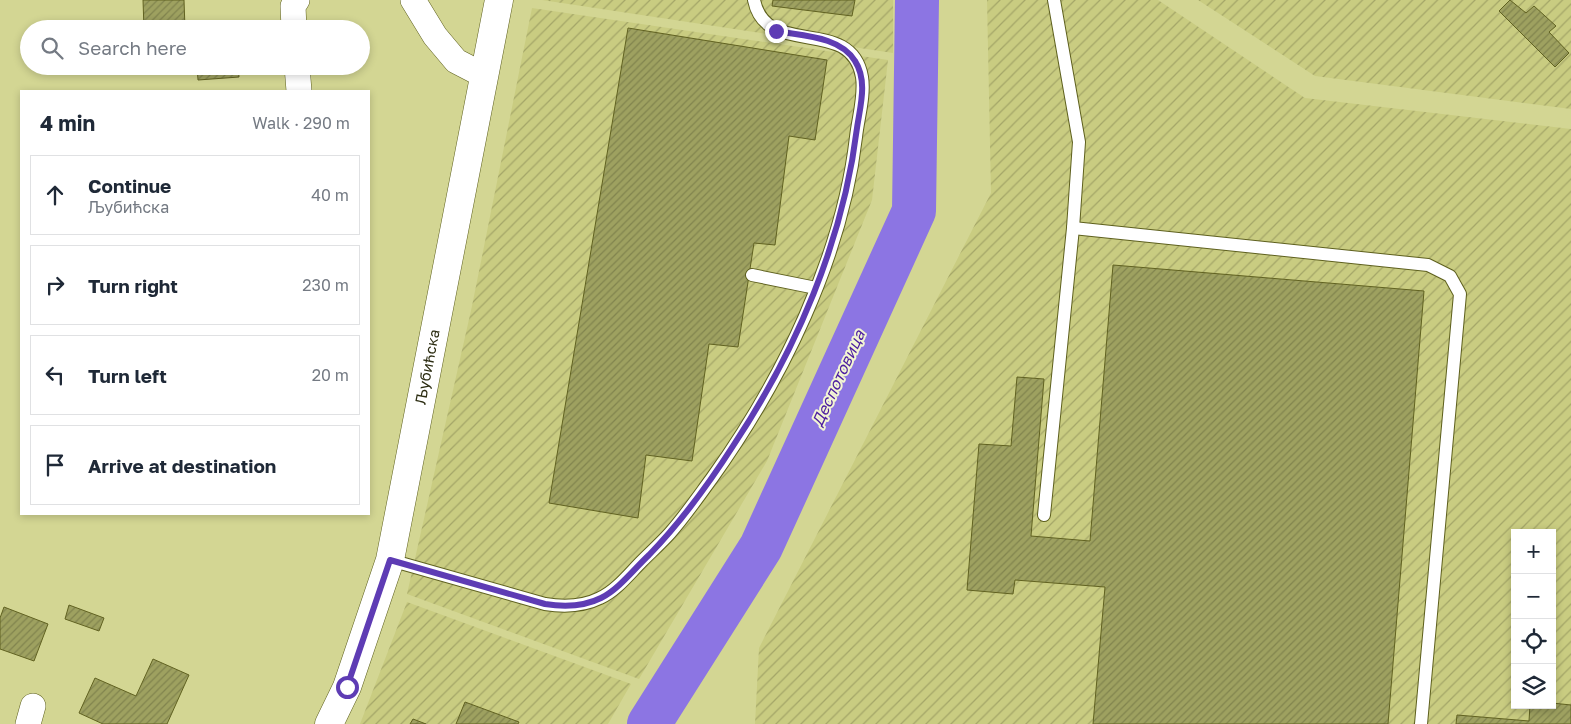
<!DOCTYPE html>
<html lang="en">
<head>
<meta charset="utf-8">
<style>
	body { margin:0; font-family:"Golos Text",sans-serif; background:#f6f6f7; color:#1f2937 }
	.controls { position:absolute; right:15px; bottom:15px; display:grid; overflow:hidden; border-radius:0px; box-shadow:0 2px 8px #0003 }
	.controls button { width:45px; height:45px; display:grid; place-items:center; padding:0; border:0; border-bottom:1px solid #e0e1e3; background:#fff; color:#1f2937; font:25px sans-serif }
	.stop { position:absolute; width:15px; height:15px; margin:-11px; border:4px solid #5e3cb4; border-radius:50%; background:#fff }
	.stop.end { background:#5e3cb4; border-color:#fff; box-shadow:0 1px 5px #0008 }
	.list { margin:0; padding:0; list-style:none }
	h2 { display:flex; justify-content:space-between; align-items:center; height:65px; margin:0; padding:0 20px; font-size:21px }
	h2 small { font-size:16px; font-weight:400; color:#747a83 }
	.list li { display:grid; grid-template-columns:32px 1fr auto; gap:15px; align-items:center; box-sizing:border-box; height:80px; margin:0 10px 10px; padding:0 10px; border:1px solid #e0e1e3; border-radius:0px }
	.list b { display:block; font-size:19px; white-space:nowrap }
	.list p { margin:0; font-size:16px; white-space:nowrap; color:#747a83 }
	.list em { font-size:16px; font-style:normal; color:#747a83 }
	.icon { flex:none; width:28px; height:28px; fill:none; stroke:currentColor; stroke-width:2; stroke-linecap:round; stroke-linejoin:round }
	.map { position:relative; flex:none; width:1571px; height:724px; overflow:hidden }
	.search { position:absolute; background:#fff; box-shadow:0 2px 8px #0003; left:20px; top:20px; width:350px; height:55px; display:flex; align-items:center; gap:12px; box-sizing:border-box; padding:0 18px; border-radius:28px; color:#747a83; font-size:19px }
	.panel { position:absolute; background:#fff; box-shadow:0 2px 8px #0003; left:20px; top:90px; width:350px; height:425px; border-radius:0px }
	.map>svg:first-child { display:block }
	.industrial { fill:url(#industrial-furrows); fill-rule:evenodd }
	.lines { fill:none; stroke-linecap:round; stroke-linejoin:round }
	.river { stroke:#8c75e3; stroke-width:44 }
	.building { fill:url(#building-hatch); stroke:#616221 }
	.lane-casing { stroke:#5e601e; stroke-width:14 }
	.street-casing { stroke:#5e601e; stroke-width:26 }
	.secondary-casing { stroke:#5e601e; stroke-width:29 }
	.lane { stroke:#fff; stroke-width:12 }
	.street { stroke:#fff; stroke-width:25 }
	.secondary { stroke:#fff; stroke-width:28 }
	.route { stroke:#5e3cb4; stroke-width:6 }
	.labels { text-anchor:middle; stroke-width:4; stroke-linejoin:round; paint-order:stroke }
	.street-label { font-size:15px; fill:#2d2e13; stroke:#f2f5d3 }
	.water-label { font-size:16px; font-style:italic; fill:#4c1da0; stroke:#f2f5d3 }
</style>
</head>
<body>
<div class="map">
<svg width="1571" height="724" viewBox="0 0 1571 724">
	<defs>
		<pattern id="industrial-furrows" width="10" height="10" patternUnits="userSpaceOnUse" patternTransform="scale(1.25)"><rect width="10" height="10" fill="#c9cc81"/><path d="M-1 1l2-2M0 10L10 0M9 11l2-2" fill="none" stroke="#a4a668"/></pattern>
		<pattern id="building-hatch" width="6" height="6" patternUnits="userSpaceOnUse" patternTransform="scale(1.25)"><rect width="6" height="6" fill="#9ea160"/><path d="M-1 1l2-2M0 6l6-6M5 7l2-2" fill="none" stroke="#81844e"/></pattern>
	</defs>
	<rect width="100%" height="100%" fill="#d3d693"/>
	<g class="industrial">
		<path d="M542,0H893V53Z"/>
		<path d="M987,0H1158L1305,98L1571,129V724H755L759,648L991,193ZM1515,533H1552V705H1515Z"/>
		<path d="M1198,0H1571V109L1315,76Z"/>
		<path d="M532,8L888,60L872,200L767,461L639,679L407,594L472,306Z"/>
		<path d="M407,602L631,684L608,724H360Z"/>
	</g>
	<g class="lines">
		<path class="river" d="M649,724L761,547L914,211L917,0"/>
	</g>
	<g class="building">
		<path d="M143,0H184L185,29H144Z"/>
		<path d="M773,0H855L852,16L772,6Z"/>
		<path d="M1510,0L1526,13L1534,6L1556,26L1549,32L1569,53L1555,67L1499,11Z"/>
		<path d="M628,28L827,60L815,140L789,136L775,245L754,243L738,347L709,344L692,461L646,455L638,518L549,503Z"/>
		<path d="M197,66H238L239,77L198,80Z"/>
		<path d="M1113,265L1424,291L1388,724H1093L1105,587L1015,580L1013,594L967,590L979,444L1011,446L1017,377L1044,379L1031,536L1090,541Z"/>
		<path d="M69,605L104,618L99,631L65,619Z"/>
		<path d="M4,607L48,624L34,661L0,649V618Z"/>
		<path d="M153,659L189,675L167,724H103L79,713L95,678L136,696Z"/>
		<path d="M465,702L519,722L518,724H456Z"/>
		<path d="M1552,703L1571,705V724H1456L1457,715L1529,721L1530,705H1552Z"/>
		<path d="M413,719L426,724H410Z"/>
	</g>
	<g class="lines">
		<g class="lane-casing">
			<g id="lane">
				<path d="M1073,228L1428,265L1450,276L1460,294L1421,724"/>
				<path d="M752,275L816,288"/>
				<path d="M1044,515L1073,228L1079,142L1054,0"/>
				<path d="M390,560L545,604C564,607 582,607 600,598C616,591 629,574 642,561C651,552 661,543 670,533C685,516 698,497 712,478C782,380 842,258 856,137C858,118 865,96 862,77C851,14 766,60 754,0"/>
			</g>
		</g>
		<g class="street-casing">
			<g id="street">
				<path d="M413,0L435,36L456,61L485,76"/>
				<path d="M294,29L293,6L297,0"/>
				<path d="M297,66L299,91"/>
				<path d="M28,724L33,706"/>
			</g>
		</g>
		<g class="secondary-casing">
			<g id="secondary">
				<path id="s1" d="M329,724L347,687L390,560L499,0"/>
			</g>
		</g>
		<use href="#lane" class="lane"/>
		<use href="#street" class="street"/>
		<use href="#secondary" class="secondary"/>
	</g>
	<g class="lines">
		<path class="route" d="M347,687L390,560L545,604C564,607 583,607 601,598C619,589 634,569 649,555C681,522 708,485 733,446C796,351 843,242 857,128C860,107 868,81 855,61C840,36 802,36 776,31"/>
	</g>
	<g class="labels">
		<g class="street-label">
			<text dy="5" stroke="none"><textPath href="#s1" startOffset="372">Љубићска</textPath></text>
		</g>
		<g class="water-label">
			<text transform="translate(838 378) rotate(-65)" y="6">Деспотовица</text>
		</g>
	</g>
</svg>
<div class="controls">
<button>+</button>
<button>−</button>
<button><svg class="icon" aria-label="locate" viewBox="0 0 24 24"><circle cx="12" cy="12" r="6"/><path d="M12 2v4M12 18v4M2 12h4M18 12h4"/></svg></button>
<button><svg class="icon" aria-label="layers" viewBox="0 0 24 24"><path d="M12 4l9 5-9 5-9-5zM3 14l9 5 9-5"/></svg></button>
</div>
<div class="stop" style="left:347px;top:687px"></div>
<div class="stop end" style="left:776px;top:31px"></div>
<div class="search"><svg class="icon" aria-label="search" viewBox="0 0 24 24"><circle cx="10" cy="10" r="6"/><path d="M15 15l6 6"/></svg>Search here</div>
<section class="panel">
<h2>4 min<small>Walk · 290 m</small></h2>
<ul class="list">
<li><svg class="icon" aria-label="ahead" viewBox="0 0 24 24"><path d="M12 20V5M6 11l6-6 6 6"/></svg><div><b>Continue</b><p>Љубићска</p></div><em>40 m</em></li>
<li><svg class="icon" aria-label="right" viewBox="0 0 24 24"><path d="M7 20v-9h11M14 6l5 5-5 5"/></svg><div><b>Turn right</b></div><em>230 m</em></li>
<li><svg class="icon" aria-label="left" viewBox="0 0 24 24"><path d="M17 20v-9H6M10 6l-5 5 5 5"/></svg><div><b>Turn left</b></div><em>20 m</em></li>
<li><svg class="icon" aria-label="arrive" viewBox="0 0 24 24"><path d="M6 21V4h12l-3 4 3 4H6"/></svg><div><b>Arrive at destination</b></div></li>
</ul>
</section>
</div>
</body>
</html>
